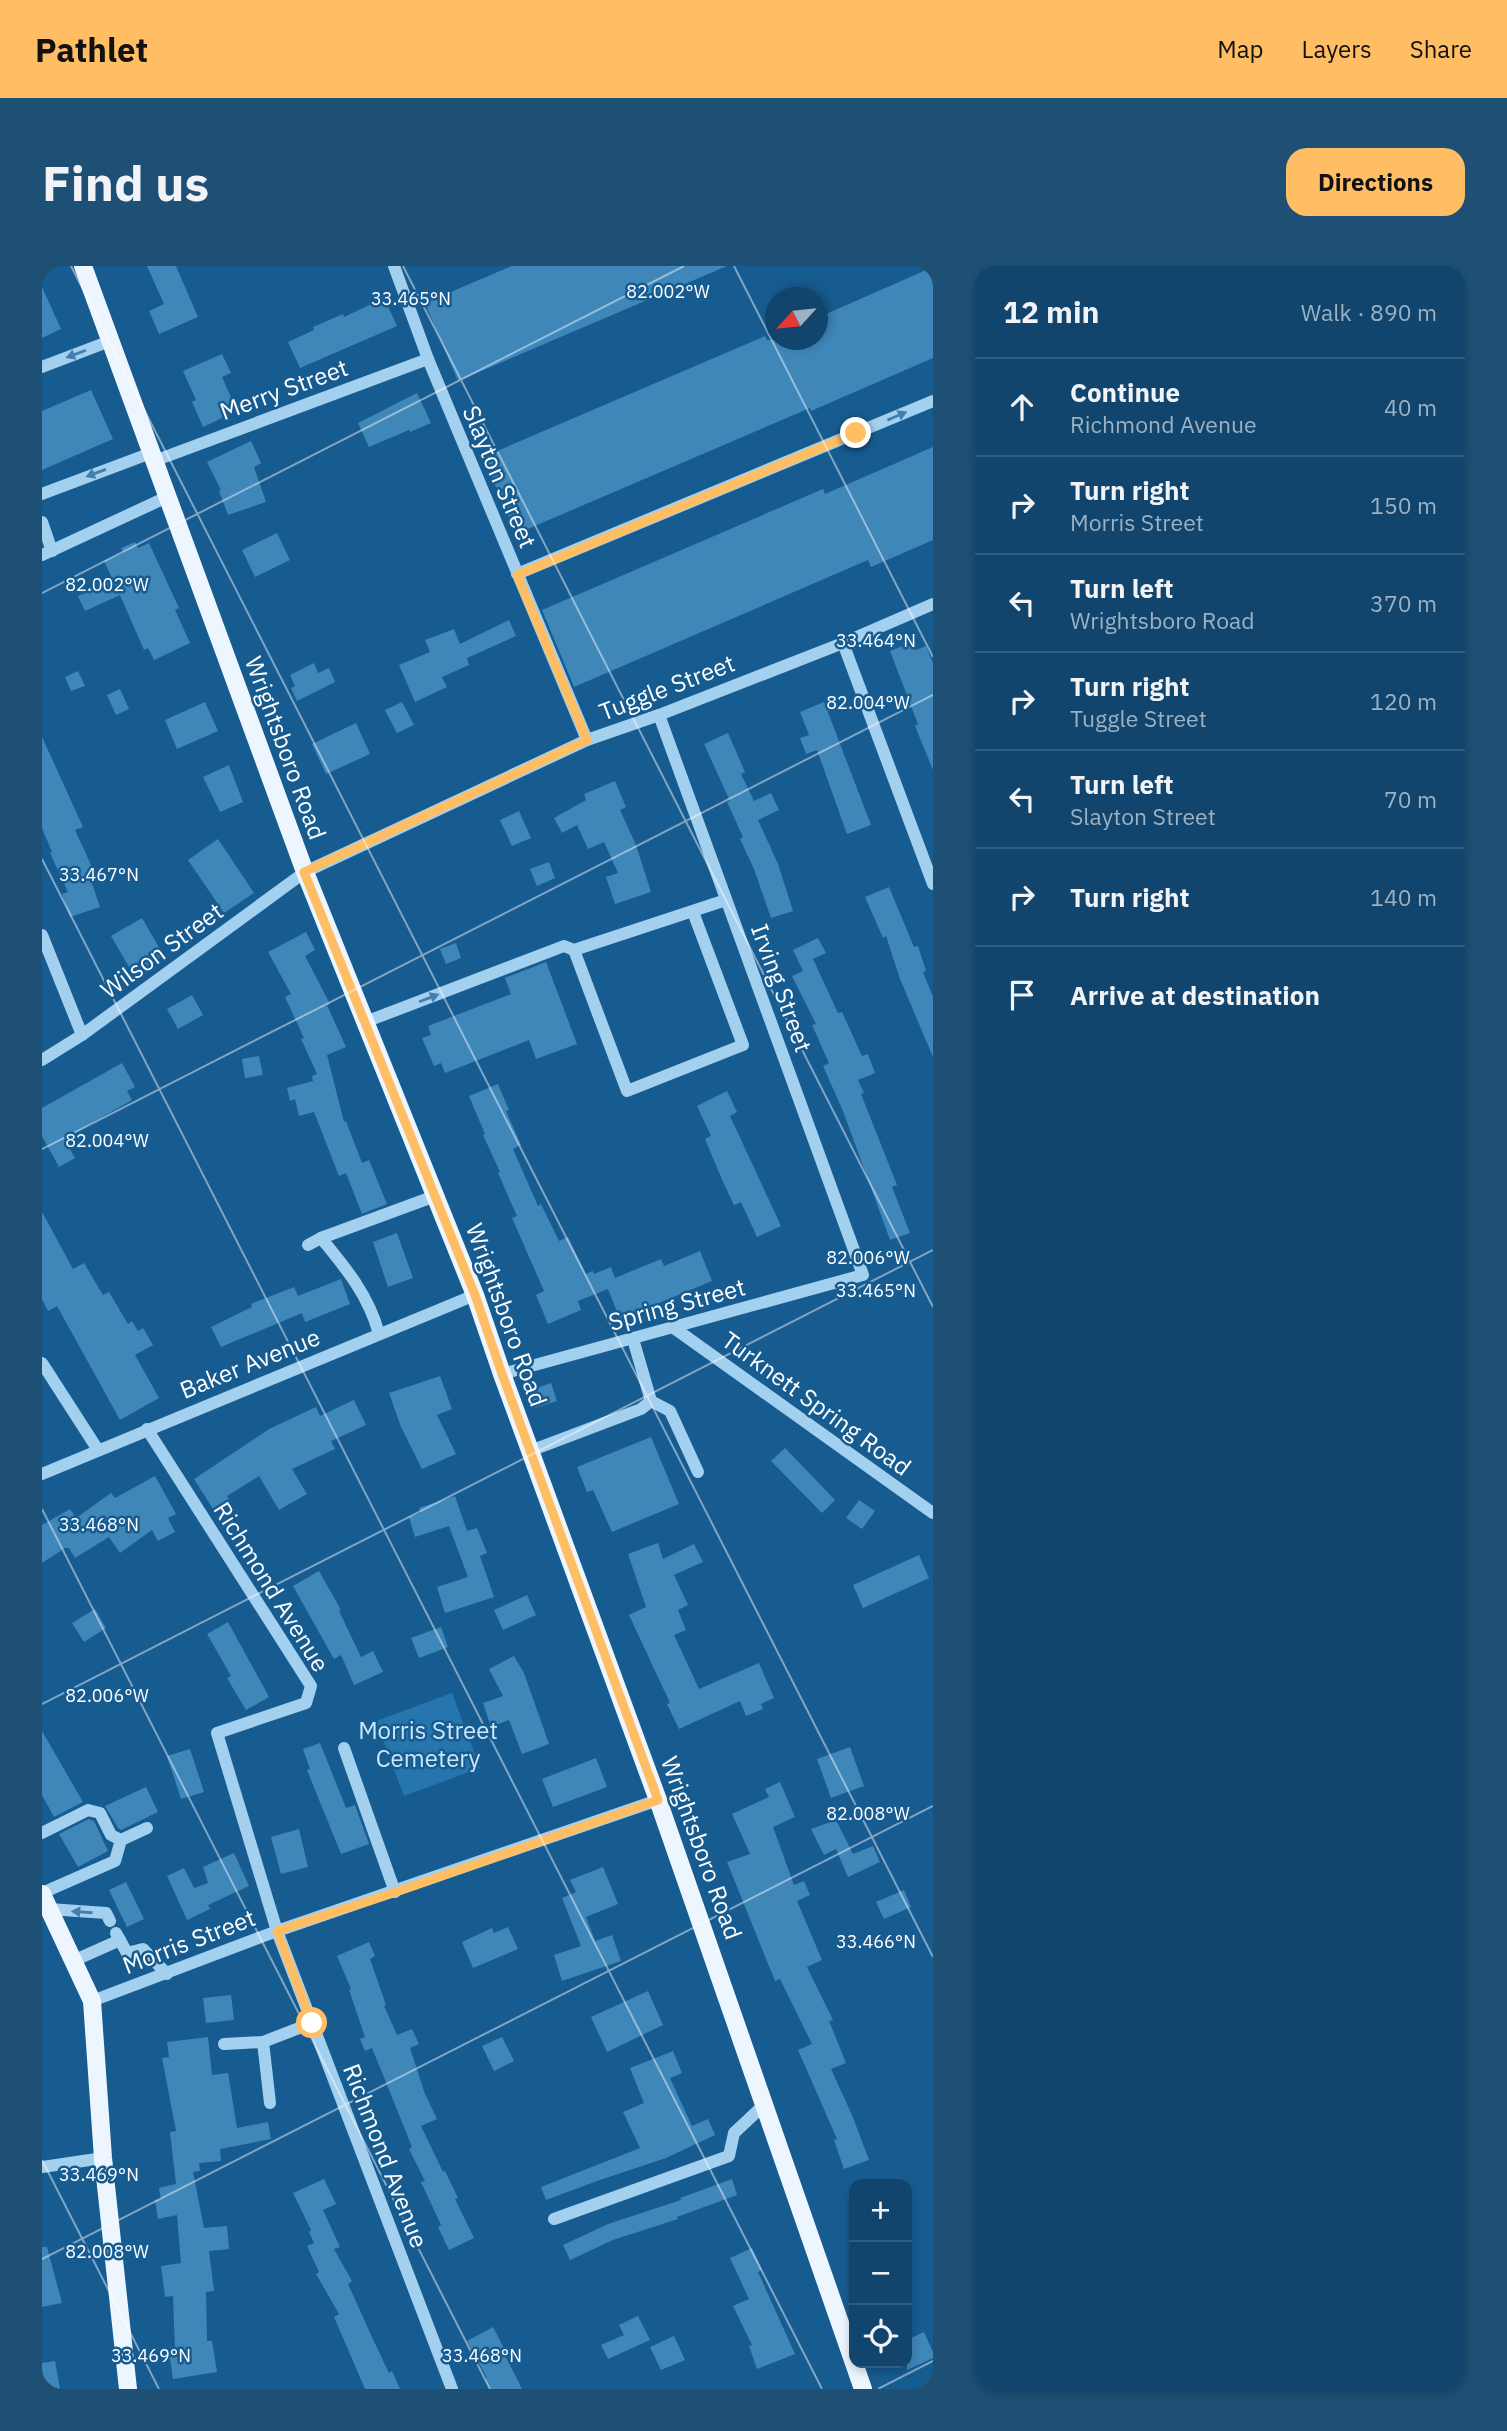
<!DOCTYPE html>
<html lang="en">
<head>
<meta charset="utf-8">
<style>
	body { margin:0; font-family:"IBM Plex Sans",sans-serif; background:#1e4f75; color:#f1f3f6 }
	.controls { position:absolute; right:21px; bottom:21px; display:grid; overflow:hidden; border-radius:14px; box-shadow:0 4px 10px #0003 }
	.controls button { width:63px; height:63px; display:grid; place-items:center; padding:0; border:0; border-bottom:2px solid #305d80; background:#11456d; color:#f1f3f6; font:35px sans-serif }
	.compass { position:absolute; left:723px; top:21px; width:63px; height:63px; border-radius:50%; background:#11456d; box-shadow:0 4px 10px #0003; rotate:243deg }
	.stop { position:absolute; width:21px; height:21px; margin:-16px; border:5px solid #ffbe63; border-radius:50%; background:#fff }
	.stop.end { background:#ffbe63; border-color:#fff; box-shadow:0 2px 7px #0008 }
	.list { margin:0; padding:0; list-style:none }
	h2 { display:flex; justify-content:space-between; align-items:center; height:91px; margin:0; padding:0 28px; font-size:30px }
	h2 small { font-size:23px; font-weight:400; color:#9cb1c2 }
	.list li { display:grid; grid-template-columns:46px 1fr auto; gap:21px; align-items:center; box-sizing:border-box; height:98px; padding:0 28px; border-top:2px solid #305d80 }
	.list b { display:block; font-size:26px; white-space:nowrap }
	.list p { margin:0; font-size:23px; white-space:nowrap; color:#9cb1c2 }
	.list em { font-size:23px; font-style:normal; color:#9cb1c2 }
	.icon { flex:none; width:38px; height:38px; fill:none; stroke:currentColor; stroke-width:2; stroke-linecap:round; stroke-linejoin:round }
	.map { position:relative; flex:none; width:891px; height:2123px; overflow:hidden; border-radius:21px }
	header { display:flex; align-items:center; gap:42px; box-sizing:border-box; height:98px; padding:0 35px; background:#ffbe63; color:#111 }
	header strong { font-size:33px }
	nav { display:flex; gap:38px; margin-inline-start:auto; font-size:24px }
	.intro { display:flex; align-items:center; justify-content:space-between; box-sizing:border-box; height:168px; padding:0 42px }
	h1 { margin:0; font-size:49px }
	.button { padding:18px 32px; border-radius:21px; background:#ffbe63; color:#111; font-size:24px; font-weight:700 }
	main { display:flex; gap:42px; padding:0 42px }
	aside { flex:1; background:#11456d; border-radius:21px; box-shadow:0 4px 10px #0003 }
	.map>svg:first-child { display:block }
	.green { fill:#2675ad }
	.building { fill:#3f86b9 }
	.lines { fill:none; stroke-linecap:round; stroke-linejoin:round }
	.minor { stroke:#a4d0f0; stroke-width:12 }
	.major { stroke:#edf6ff; stroke-width:18 }
	.oneway { fill:#417fae }
	.route { stroke:#ffbe63; stroke-width:9 }
	.ticks { fill:none; stroke:#fff; stroke-width:2; stroke-opacity:0.45 }
	.labels { text-anchor:middle; stroke-width:5; stroke-linejoin:round; paint-order:stroke }
	.street-label { font-size:24px; fill:#fff; stroke:#175c91 }
	.park-label { font-size:24px; fill:#cbe7fb; stroke:#175c91 }
	.ticks-label { font-size:18px; text-anchor:middle; fill:#fff; stroke:#175c91; stroke-width:5; stroke-linejoin:round; paint-order:stroke }
</style>
</head>
<body>
<header>
<strong>Pathlet</strong>
<nav><a>Map</a><a>Layers</a><a>Share</a></nav>
</header>
<div class="intro"><h1>Find us</h1><a class="button">Directions</a></div>
<main>
<div class="map">
<svg width="891" height="2123" viewBox="0 0 891 2123">
	<rect width="100%" height="100%" fill="#175c91"/>
	<path class="green" d="M410,1427L438,1502L362,1530L334,1455Z"/>
	<g class="building">
		<path d="M105,0H134L156,51L117,68L107,45L122,38Z"/>
		<path d="M470,0H685L416,115L383,37Z"/>
		<path d="M891,1V92L769,145L768,142L474,268L441,191L723,70L725,74H775V52Z"/>
		<path d="M0,21L19,63L0,72Z"/>
		<path d="M342,32L355,60L258,102L246,76L272,64L271,61L301,48L302,51Z"/>
		<path d="M180,88L189,107L180,111L195,145L161,161L150,136L154,134L141,105Z"/>
		<path d="M49,124L71,173L0,204V145Z"/>
		<path d="M375,127L389,157L368,166L367,164L327,181L316,157Z"/>
		<path d="M209,175L219,197L212,201L224,236L186,249L177,225L179,224L165,196Z"/>
		<path d="M891,181V274L829,301L826,294L532,421L500,344L781,223L783,228Z"/>
		<path d="M235,267L248,294L213,311L200,284Z"/>
		<path d="M93,276L96,282L107,277L137,342L133,344L148,377L112,394L106,382L102,384L78,329L43,345L36,330L71,314L62,295L81,287L79,282Z"/>
		<path d="M467,354L474,370L425,392L427,399L400,411L405,421L373,436L357,399L388,386L383,374L412,363L418,378Z"/>
		<path d="M871,376L874,384L884,380L891,397V504L873,460L876,458L848,385Z"/>
		<path d="M272,397L276,407L287,402L293,416L255,435L249,422L253,420L248,409Z"/>
		<path d="M36,405L43,420L29,425L23,411Z"/>
		<path d="M78,423L87,443L74,449L65,429Z"/>
		<path d="M163,436L176,465L135,483L123,454Z"/>
		<path d="M360,436L372,459L355,467L343,444Z"/>
		<path d="M782,436L829,559L805,568L775,484L764,488L758,472L767,469L758,446Z"/>
		<path d="M314,457L328,488L284,508L270,478Z"/>
		<path d="M686,467L703,506L699,508L712,535L729,527L737,544L716,554L736,598L751,645L729,652L712,603L698,573L701,571L685,536L688,535L662,478Z"/>
		<path d="M0,471L41,561L33,564L50,601L45,603L58,641L28,651L20,628L26,626L8,587L10,586L0,562Z"/>
		<path d="M187,499L201,536L178,546L161,511Z"/>
		<path d="M573,515L584,541L578,544L594,579L609,626L573,638L564,611L576,607L562,576L546,583L535,559L520,567L512,552L544,534L542,528Z"/>
		<path d="M477,545L489,572L470,580L458,554Z"/>
		<path d="M176,573L212,627L182,647L146,594Z"/>
		<path d="M507,596L513,612L495,620L488,603Z"/>
		<path d="M847,621L872,681L876,680L884,705L881,706L891,731V791L858,713L844,670L841,672L823,631Z"/>
		<path d="M100,652L122,690L91,708L69,670Z"/>
		<path d="M264,666L273,684L263,690L288,738L285,739L304,781L285,789L302,856L304,855L320,897L327,894L345,938L320,948L304,907L297,910L272,846L257,850L253,833L248,835L245,822L271,815L270,810L275,808L259,773L262,772L243,731L249,728L226,686Z"/>
		<path d="M776,672L784,687L771,693L796,747L800,746L820,790L826,788L833,807L816,814L822,827L819,828L855,919L850,921L868,967L848,974L801,845L781,800L787,797L770,759L774,758L750,710L761,705L751,684Z"/>
		<path d="M414,677L419,692L404,698L398,683Z"/>
		<path d="M504,696L535,778L494,793L487,774L403,807L399,797L392,800L380,772L389,769L386,760L469,728L463,712Z"/>
		<path d="M150,729L161,749L136,763L125,743Z"/>
		<path d="M217,790L221,809L203,812L200,793Z"/>
		<path d="M80,797L93,821L85,825L90,834L22,873L33,892L17,901L0,870V842Z"/>
		<path d="M456,818L467,844L464,845L479,879L471,883L496,940L499,938L517,975L526,971L544,1008L551,1005L552,1008L569,1001L573,1012L619,993L622,1000L658,985L670,1015L578,1053L566,1023L536,1035L539,1044L506,1058L494,1029L502,1025L470,952L475,950L456,907L458,906L441,869L443,868L427,830Z"/>
		<path d="M685,825L695,846L688,850L739,960L715,971L699,936L692,939L681,916L663,873L669,870L655,840Z"/>
		<path d="M0,946L31,1003L42,997L61,1029L67,1026L86,1058L90,1055L96,1065L101,1062L111,1079L93,1089L117,1132L78,1154L15,1040L6,1045L0,1033Z"/>
		<path d="M355,967L371,1012L346,1021L331,976Z"/>
		<path d="M299,1013L308,1038L263,1056L260,1047L179,1081L169,1061L210,1041L209,1038L252,1021L256,1030Z"/>
		<path d="M398,1110L410,1143L395,1149L414,1188L380,1203L359,1161L347,1127Z"/>
		<path d="M509,1117L515,1135L493,1142L487,1125Z"/>
		<path d="M312,1134L324,1159L289,1175L293,1183L250,1203L265,1228L237,1244L217,1210L185,1230L189,1236L173,1246L152,1213L227,1163L274,1141L278,1150Z"/>
		<path d="M609,1171L637,1238L570,1266L551,1224L545,1226L535,1201Z"/>
		<path d="M743,1182L793,1234L780,1247L729,1195Z"/>
		<path d="M113,1210L134,1248L126,1252L133,1266L116,1275L110,1264L78,1287L67,1271L33,1292L27,1282H23L0,1297V1259L28,1243L34,1252L69,1227L73,1232Z"/>
		<path d="M413,1230L425,1265L435,1262L445,1287L438,1290L452,1331L403,1347L395,1321L426,1311L407,1260L373,1271L367,1251L379,1247L377,1242Z"/>
		<path d="M817,1234L833,1245L820,1263L804,1252Z"/>
		<path d="M616,1277L621,1293L652,1278L661,1296L632,1309L646,1339L636,1344L644,1364L632,1369L657,1423L717,1397L732,1432L719,1438L721,1443L704,1450L698,1435L637,1463L625,1438L628,1437L587,1349L604,1341L586,1288Z"/>
		<path d="M877,1289L887,1312L821,1342L811,1319Z"/>
		<path d="M277,1305L299,1344L297,1345L319,1391L331,1385L341,1406L312,1419L299,1389L292,1393L251,1320Z"/>
		<path d="M485,1329L494,1349L461,1364L452,1344Z"/>
		<path d="M53,1343L64,1362L42,1376L30,1357Z"/>
		<path d="M186,1356L227,1431L204,1444L185,1412L189,1410L165,1368Z"/>
		<path d="M399,1361L406,1381L377,1392L369,1372Z"/>
		<path d="M472,1390L482,1407L507,1478L480,1488L467,1454L449,1461L441,1437L461,1430L447,1403Z"/>
		<path d="M0,1465L41,1536L12,1551L0,1529Z"/>
		<path d="M278,1477L304,1542L313,1539L327,1578L299,1588L265,1504L268,1503L261,1483Z"/>
		<path d="M808,1481L822,1520L789,1532L775,1493Z"/>
		<path d="M148,1483L162,1526L139,1533L125,1490Z"/>
		<path d="M554,1492L565,1521L511,1541L500,1513Z"/>
		<path d="M738,1516L753,1551L731,1561L752,1619L762,1615L768,1629L755,1635L780,1694L765,1701L791,1754L787,1755L804,1797L789,1803L810,1849L827,1894L802,1903L792,1874L795,1873L756,1784L770,1778L738,1713L733,1715L685,1596L708,1588L690,1548L727,1531L723,1523Z"/>
		<path d="M104,1521L116,1546L79,1564L76,1562L63,1540Z"/>
		<path d="M47,1553L52,1555L66,1585L36,1601L17,1568Z"/>
		<path d="M794,1554L811,1588L831,1580L838,1596L806,1611L794,1583L782,1589L769,1563Z"/>
		<path d="M257,1563L266,1601L239,1608L229,1571Z"/>
		<path d="M192,1587L207,1620L166,1639L168,1643L145,1654L125,1610L142,1602L152,1622L166,1617L161,1601Z"/>
		<path d="M561,1601L576,1638L544,1651L553,1675L570,1669L579,1695L520,1715L512,1689L539,1680L520,1632L534,1626L528,1614Z"/>
		<path d="M84,1616L102,1653L85,1661L67,1624Z"/>
		<path d="M862,1624L869,1641L842,1653L834,1636Z"/>
		<path d="M466,1661L476,1683L431,1702L420,1676L450,1662L452,1667Z"/>
		<path d="M327,1676L333,1690L328,1693L344,1739L342,1740L355,1769L370,1763L377,1778L368,1782L383,1828L395,1853L379,1860L401,1906L403,1905L416,1932L413,1933L432,1972L407,1984L396,1961L399,1959L379,1916L383,1915L367,1883L370,1881L341,1809L330,1782L323,1785L318,1773L323,1771L307,1724L309,1723L295,1690Z"/>
		<path d="M606,1725L621,1759L565,1786L549,1751Z"/>
		<path d="M189,1729L192,1754L164,1757L161,1732Z"/>
		<path d="M166,1771L170,1809L186,1807L195,1862L226,1856L229,1873L178,1883L179,1895L157,1897L158,1905L151,1906L162,1962L185,1960L187,1983L167,1985L172,2025L164,2026L165,2075H170L175,2106L131,2113L127,2085L133,2084L131,2030L123,2031L119,2000L139,1997L135,1949L116,1953L113,1934L119,1933L117,1922L134,1918L128,1866L134,1865L120,1792L127,1791L125,1776Z"/>
		<path d="M460,1771L472,1795L452,1805L440,1780Z"/>
		<path d="M631,1785L640,1807L628,1812L650,1860L666,1853L673,1869L624,1892L555,1915L504,1934L499,1921L598,1882L581,1846L602,1837L588,1802Z"/>
		<path d="M282,1913L294,1938L281,1944L298,1981L292,1983L310,2015L306,2018L330,2071L347,2107L350,2105L358,2123H323L292,2051L297,2048L274,2008L277,2006L265,1980L272,1977L267,1966L269,1964L251,1927Z"/>
		<path d="M690,1913L695,1929L635,1951L636,1953L571,1974L528,1994L521,1979L566,1958L639,1934L638,1932Z"/>
		<path d="M0,1981H5L20,2037L0,2041Z"/>
		<path d="M710,1982L720,2004L716,2006L753,2088L715,2103L707,2080L710,2079L691,2040L707,2033L688,1992Z"/>
		<path d="M596,2050L608,2074L566,2093L559,2079L582,2069L577,2059Z"/>
		<path d="M451,2061L464,2086L462,2087L480,2123H448L443,2113L445,2112L425,2075Z"/>
		<path d="M882,2066L891,2086V2092L865,2104V2074Z"/>
		<path d="M632,2070L643,2094L619,2104L608,2081Z"/>
		<path d="M13,2095L18,2123H0V2097Z"/>
	</g>
	<g class="lines">
		<g class="minor">
			<path d="M352,0L386,93L545,474"/>
			<path d="M0,101L68,75"/>
			<path d="M112,195L386,93"/>
			<path d="M0,228L109,187"/>
			<path d="M0,256L10,285"/>
			<path d="M0,289L125,231"/>
			<path d="M475,308L891,135"/>
			<path d="M801,377L891,618"/>
			<path d="M0,669L40,769"/>
			<path d="M532,684L585,825L701,779L651,646"/>
			<path d="M323,756L522,680L532,684L684,634"/>
			<path d="M0,794L40,769L263,606L545,474L617,449L801,377L891,338"/>
			<path d="M279,972L393,930"/>
			<path d="M266,979L279,972C304,1002 327,1030 337,1068"/>
			<path d="M632,1062L891,1247"/>
			<path d="M591,1073L609,1135L628,1145L656,1206"/>
			<path d="M0,1097L56,1184"/>
			<path d="M460,1108L821,1009L617,449"/>
			<path d="M105,1163L269,1420L264,1437L175,1467L235,1665L410,2123"/>
			<path d="M488,1185L599,1143L609,1135"/>
			<path d="M0,1208L433,1029"/>
			<path d="M302,1482L353,1626"/>
			<path d="M0,1567L46,1544L58,1547L69,1569L79,1574"/>
			<path d="M0,1627L73,1595L79,1574L105,1562"/>
			<path d="M7,1643L64,1647L68,1655"/>
			<path d="M74,1667L85,1687L101,1683L125,1708"/>
			<path d="M31,1695L78,1674"/>
			<path d="M50,1735L235,1665L616,1534"/>
			<path d="M221,1776L228,1837"/>
			<path d="M182,1778L221,1776L270,1757"/>
			<path d="M0,1901L61,1892"/>
			<path d="M512,1953L687,1890L692,1867L723,1838"/>
		</g>
		<g class="major">
			<path d="M41,0L263,606L433,1029L460,1108L616,1534L821,2123"/>
			<path d="M0,1628L50,1735L61,1892L86,2123"/>
		</g>
	</g>
	<defs><path id="oneway-solid" d="M-6-.8H1V-3.2L6.5 0L1 3.2V.8H-6Z" transform="scale(1.75)"/></defs>
	<g class="oneway">
		<use href="#oneway-solid" transform="translate(34 88) rotate(159)"/>
		<use href="#oneway-solid" transform="translate(855 150) rotate(-23)"/>
		<use href="#oneway-solid" transform="translate(54 207) rotate(160)"/>
		<use href="#oneway-solid" transform="translate(387 732) rotate(-21)"/>
		<use href="#oneway-solid" transform="translate(40 1646) rotate(-176)"/>
	</g>
	<g class="lines">
		<path class="route" d="M270,1757L235,1665L354,1626L616,1534L460,1108L433,1029L262,606L545,474L475,309L814,167"/>
	</g>
	<path class="ticks" d="M29,0L891,1691M361,0L891,1041M692,0L891,391M0,327L642,0M0,593L780,2123M0,883L891,429M0,1243L448,2123M0,1438L891,984M0,1894L117,2123M0,1993L891,1540M836,2123L891,2095"/>
	<g class="labels">
		<g class="street-label">
			<text transform="translate(242 124) rotate(-20)" y="8">Merry Street</text>
			<text transform="translate(457 211) rotate(67)" y="8">Slayton Street</text>
			<text transform="translate(625 422) rotate(-21)" y="8">Tuggle Street</text>
			<text transform="translate(243 482) rotate(70)" y="8">Wrightsboro Road</text>
			<text transform="translate(120 685) rotate(-36)" y="8">Wilson Street</text>
			<text transform="translate(739 722) rotate(70)" y="8">Irving Street</text>
			<text transform="translate(635 1039) rotate(-15)" y="8">Spring Street</text>
			<text transform="translate(464 1049) rotate(70)" y="8">Wrightsboro Road</text>
			<text transform="translate(208 1098) rotate(-22)" y="8">Baker Avenue</text>
			<text transform="translate(774 1138) rotate(36)" y="8">Turknett Spring Road</text>
			<text transform="translate(229 1321) rotate(58)" y="8">Richmond Avenue</text>
			<text transform="translate(659 1582) rotate(70)" y="8">Wrightsboro Road</text>
			<text transform="translate(147 1676) rotate(-21)" y="8">Morris Street</text>
			<text transform="translate(343 1890) rotate(69)" y="8">Richmond Avenue</text>
		</g>
		<g class="park-label">
			<text x="386" y="1473">Morris Street<tspan x="386" dy="28">Cemetery</tspan></text>
		</g>
	</g>
	<g class="ticks-label">
		<text x="626" y="32">82.002°W</text>
		<text x="369" y="39">33.465°N</text>
		<text x="65" y="325">82.002°W</text>
		<text x="834" y="381">33.464°N</text>
		<text x="826" y="443">82.004°W</text>
		<text x="57" y="615">33.467°N</text>
		<text x="65" y="881">82.004°W</text>
		<text x="826" y="998">82.006°W</text>
		<text x="834" y="1031">33.465°N</text>
		<text x="57" y="1265">33.468°N</text>
		<text x="65" y="1436">82.006°W</text>
		<text x="826" y="1554">82.008°W</text>
		<text x="834" y="1682">33.466°N</text>
		<text x="57" y="1915">33.469°N</text>
		<text x="65" y="1992">82.008°W</text>
		<text x="109" y="2096">33.469°N</text>
		<text x="440" y="2096">33.468°N</text>
	</g>
</svg>
<div class="controls">
<button>+</button>
<button>−</button>
<button><svg class="icon" aria-label="locate" viewBox="0 0 24 24"><circle cx="12" cy="12" r="6"/><path d="M12 2v4M12 18v4M2 12h4M18 12h4"/></svg></button>
</div>
<svg class="compass" viewBox="-18 -18 36 36"><path d="M0-13l5 13h-10z" fill="#e53935"/><path d="M0 13l5-13h-10z" fill="#9cb1c2"/></svg>
<div class="stop" style="left:270px;top:1757px"></div>
<div class="stop end" style="left:814px;top:167px"></div>
</div>
<aside>
<h2>12 min<small>Walk · 890 m</small></h2>
<ul class="list">
<li><svg class="icon" aria-label="ahead" viewBox="0 0 24 24"><path d="M12 20V5M6 11l6-6 6 6"/></svg><div><b>Continue</b><p>Richmond Avenue</p></div><em>40 m</em></li>
<li><svg class="icon" aria-label="right" viewBox="0 0 24 24"><path d="M7 20v-9h11M14 6l5 5-5 5"/></svg><div><b>Turn right</b><p>Morris Street</p></div><em>150 m</em></li>
<li><svg class="icon" aria-label="left" viewBox="0 0 24 24"><path d="M17 20v-9H6M10 6l-5 5 5 5"/></svg><div><b>Turn left</b><p>Wrightsboro Road</p></div><em>370 m</em></li>
<li><svg class="icon" aria-label="right" viewBox="0 0 24 24"><path d="M7 20v-9h11M14 6l5 5-5 5"/></svg><div><b>Turn right</b><p>Tuggle Street</p></div><em>120 m</em></li>
<li><svg class="icon" aria-label="left" viewBox="0 0 24 24"><path d="M17 20v-9H6M10 6l-5 5 5 5"/></svg><div><b>Turn left</b><p>Slayton Street</p></div><em>70 m</em></li>
<li><svg class="icon" aria-label="right" viewBox="0 0 24 24"><path d="M7 20v-9h11M14 6l5 5-5 5"/></svg><div><b>Turn right</b></div><em>140 m</em></li>
<li><svg class="icon" aria-label="arrive" viewBox="0 0 24 24"><path d="M6 21V4h12l-3 4 3 4H6"/></svg><div><b>Arrive at destination</b></div></li>
</ul>
</aside>
</main>
</body>
</html>
